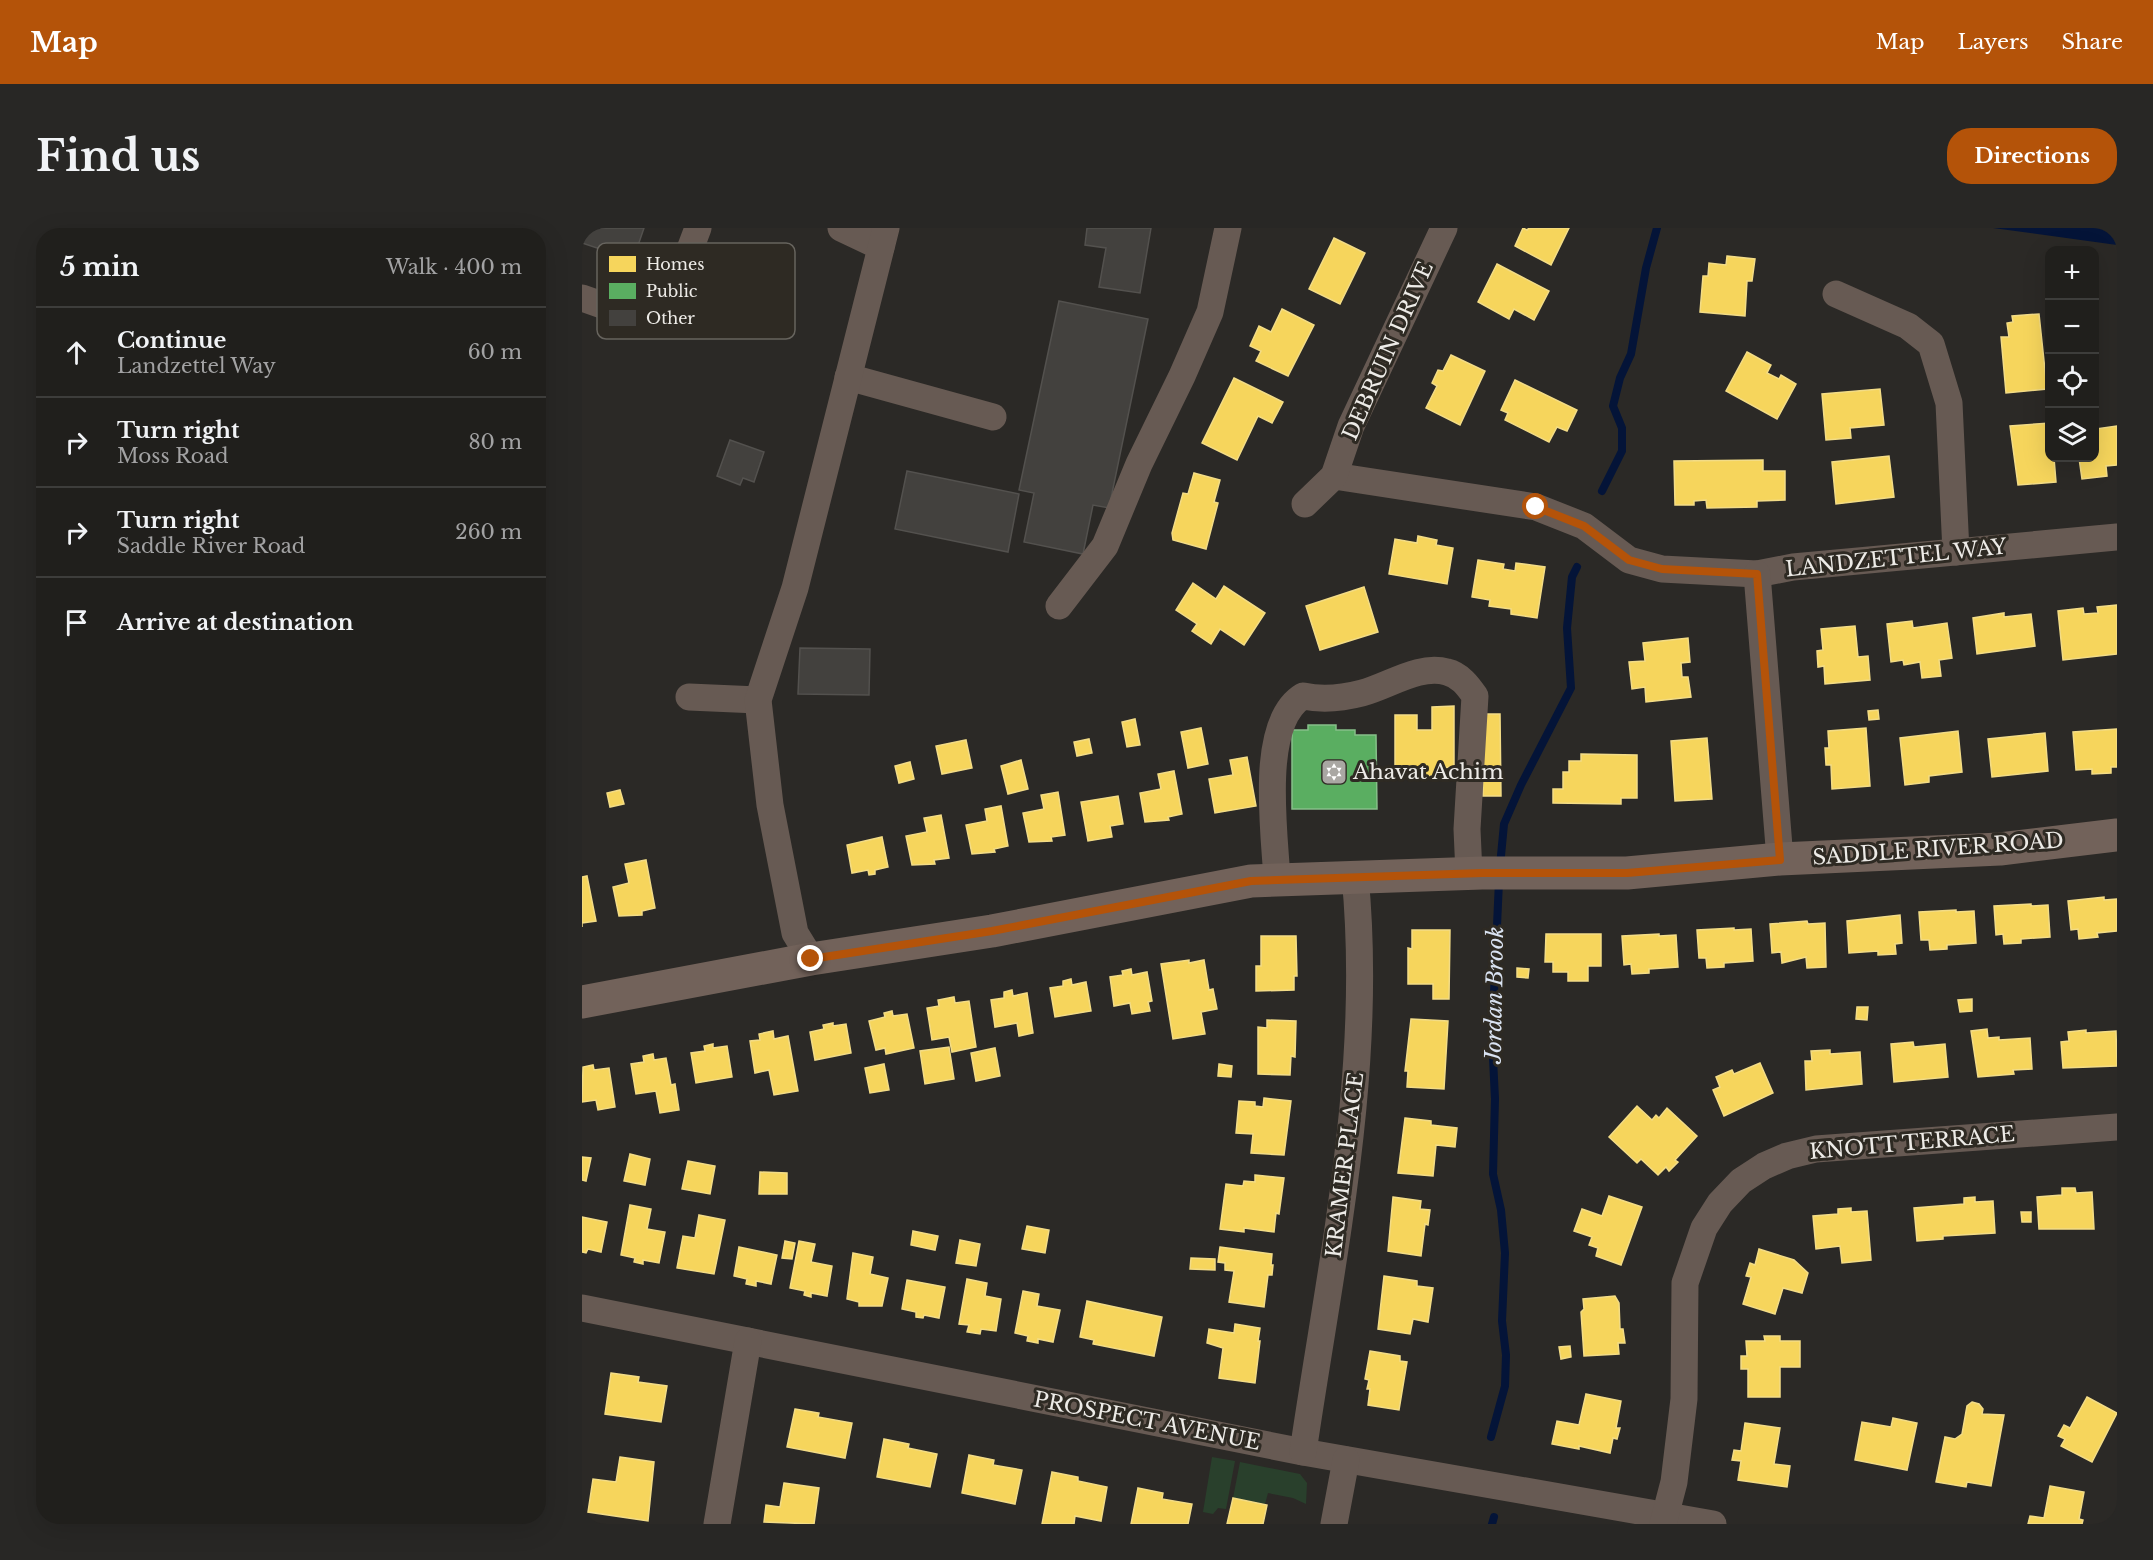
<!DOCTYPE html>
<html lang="en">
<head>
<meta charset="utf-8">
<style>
	body { margin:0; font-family:"Libre Baskerville",serif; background:#282725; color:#f1f3f6 }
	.controls { position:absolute; right:18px; top:18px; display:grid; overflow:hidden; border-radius:12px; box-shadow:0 6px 24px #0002 }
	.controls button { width:54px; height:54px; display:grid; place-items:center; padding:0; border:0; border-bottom:2px solid #3d3d3b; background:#201f1c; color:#f1f3f6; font:30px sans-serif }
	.stop { position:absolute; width:18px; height:18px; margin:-14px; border:4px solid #b45309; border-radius:50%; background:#fff }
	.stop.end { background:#b45309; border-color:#fff; box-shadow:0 2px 6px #0008 }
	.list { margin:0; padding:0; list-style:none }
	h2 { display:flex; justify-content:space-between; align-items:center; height:78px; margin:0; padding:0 24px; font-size:26px }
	h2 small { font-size:20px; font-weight:400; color:#a2a2a3 }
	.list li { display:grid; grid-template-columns:39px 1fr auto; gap:18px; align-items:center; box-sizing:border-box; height:90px; padding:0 24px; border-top:2px solid #3d3d3b }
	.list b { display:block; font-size:22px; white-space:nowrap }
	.list p { margin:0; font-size:20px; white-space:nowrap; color:#a2a2a3 }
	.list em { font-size:20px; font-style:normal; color:#a2a2a3 }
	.icon { flex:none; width:33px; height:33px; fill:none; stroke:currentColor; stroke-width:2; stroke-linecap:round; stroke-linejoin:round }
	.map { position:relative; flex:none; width:1535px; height:1296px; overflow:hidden; border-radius:24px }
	header { display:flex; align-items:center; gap:36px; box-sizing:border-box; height:84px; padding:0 30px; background:#b45309; color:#fff }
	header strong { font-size:28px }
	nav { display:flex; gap:33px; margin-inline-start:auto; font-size:21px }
	.intro { display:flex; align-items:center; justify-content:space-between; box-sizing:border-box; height:144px; padding:0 36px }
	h1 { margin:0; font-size:42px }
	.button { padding:15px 27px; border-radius:24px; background:#b45309; color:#fff; font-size:21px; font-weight:700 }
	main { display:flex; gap:36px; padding:0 36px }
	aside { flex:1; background:#201f1c; border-radius:24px; box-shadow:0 6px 24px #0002 }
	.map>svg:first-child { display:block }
	.green { fill:#29402c }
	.water { fill:#041438 }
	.homes { fill:#f6d55c; stroke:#f3dc86; stroke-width:1.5 }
	.public { fill:#5aae61; stroke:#86c089; stroke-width:1.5 }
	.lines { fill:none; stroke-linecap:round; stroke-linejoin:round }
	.stream { stroke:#041438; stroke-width:8 }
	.building { fill:#43413e; stroke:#53514e; stroke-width:1.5 }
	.minor { stroke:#675a53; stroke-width:27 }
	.major { stroke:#72625a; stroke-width:33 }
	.route { stroke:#b45309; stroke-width:8 }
	.labels { text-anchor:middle; stroke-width:6; stroke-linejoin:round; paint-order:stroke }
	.street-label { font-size:21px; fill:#edebe7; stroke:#2e2a23 }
	.poi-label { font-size:21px; fill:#edebe7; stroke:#2e2a23; text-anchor:start }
	.water-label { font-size:22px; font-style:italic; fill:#d9e2f1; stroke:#2e2a23 }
	.key { fill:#2e2a23; stroke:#67645e; stroke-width:1.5 }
	.key-label { font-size:16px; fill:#edebe7 }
</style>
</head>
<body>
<header>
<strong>Map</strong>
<nav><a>Map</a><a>Layers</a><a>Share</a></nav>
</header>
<div class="intro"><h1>Find us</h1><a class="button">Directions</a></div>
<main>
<aside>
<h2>5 min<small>Walk · 400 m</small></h2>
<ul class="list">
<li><svg class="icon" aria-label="ahead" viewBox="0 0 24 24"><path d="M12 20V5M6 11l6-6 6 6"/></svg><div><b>Continue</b><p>Landzettel Way</p></div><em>60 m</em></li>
<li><svg class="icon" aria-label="right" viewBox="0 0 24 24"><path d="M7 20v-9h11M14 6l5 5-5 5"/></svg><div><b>Turn right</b><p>Moss Road</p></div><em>80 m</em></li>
<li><svg class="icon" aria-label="right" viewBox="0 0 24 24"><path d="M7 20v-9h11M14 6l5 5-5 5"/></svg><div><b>Turn right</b><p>Saddle River Road</p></div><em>260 m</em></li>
<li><svg class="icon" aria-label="arrive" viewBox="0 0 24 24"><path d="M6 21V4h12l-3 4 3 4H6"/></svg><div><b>Arrive at destination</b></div></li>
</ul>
</aside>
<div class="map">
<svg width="1535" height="1296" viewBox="0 0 1535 1296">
	<rect width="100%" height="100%" fill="#2b2926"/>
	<g class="green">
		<path d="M630,1229L653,1233L644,1281L636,1280L631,1286L621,1284Z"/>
		<path d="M658,1234L718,1246L725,1255L724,1276L711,1270L686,1265L683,1276L651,1270Z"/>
	</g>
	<path class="water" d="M1411,0H1535V17Z"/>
	<g class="homes">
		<path d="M941,0L945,2L947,0H987L969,37L933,18Z"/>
		<path d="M752,10L783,25L758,76L727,61Z"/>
		<path d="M1145,28L1173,31L1170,53H1165L1163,88L1118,84L1121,48H1126L1127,35L1144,37Z"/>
		<path d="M915,36L967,63L952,92L932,81L927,91L896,74Z"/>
		<path d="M700,81L732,97L706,148L674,133L679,123L668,118L677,98L689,104Z"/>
		<path d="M1457,86L1465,161L1424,165L1419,109H1427L1425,95L1431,94L1430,88Z"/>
		<path d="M1165,124L1189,137L1185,145L1197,151L1199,147L1214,156L1195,191L1144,163Z"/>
		<path d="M869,127L903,143L878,197L844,180L855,158L850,155L856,142L861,143Z"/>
		<path d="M652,150L701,174L690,195L676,188L655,232L620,215Z"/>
		<path d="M933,152L995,182L985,203L975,199L967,214L923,192L926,185L919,182Z"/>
		<path d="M1298,161L1302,197L1268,200L1269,210L1244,212L1240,166Z"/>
		<path d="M1512,188L1514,201L1535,198V237L1524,238L1525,248L1500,251L1497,230H1512Z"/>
		<path d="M1468,195V230H1472L1474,254L1436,257L1428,198Z"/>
		<path d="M1307,228L1312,269L1254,276L1250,234Z"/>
		<path d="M1181,232V243H1203V272L1175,273V279L1125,280L1124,272L1112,273V277H1093L1092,233Z"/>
		<path d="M612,245L638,252L632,274L636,275L624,321L591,312L590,305L601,265L606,266Z"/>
		<path d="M836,308L855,312L854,317L871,320L865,356L807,346L813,311L835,315Z"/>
		<path d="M896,332L922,336L921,341L933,343L934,335L963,339L955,390L929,386V381L907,378L908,372L890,369Z"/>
		<path d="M611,355L634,371L642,358L683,385L662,417L638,401L629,416L610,403L615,396L594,382Z"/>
		<path d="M782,359L796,404L738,422L724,378Z"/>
		<path d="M1535,377V426L1481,432L1476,383L1501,380L1502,386L1516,385L1515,379Z"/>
		<path d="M1422,385V389L1449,386L1453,418L1395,426L1391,390Z"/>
		<path d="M1330,393L1331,400L1365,395L1370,430L1357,432L1359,448L1340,450L1338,434L1322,437L1321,432L1309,434L1305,396Z"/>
		<path d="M1273,398L1276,429L1286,428L1288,452L1243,456L1242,438L1236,439L1235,423L1241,422L1239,401Z"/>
		<path d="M1106,410L1108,434L1099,435L1100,449H1106L1109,469L1064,474L1063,459L1050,461L1047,434L1063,433L1061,415Z"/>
		<path d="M872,478V539L854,540V548H832V538H813V487H835V502H850V479Z"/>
		<path d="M1296,482L1297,491L1287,492L1286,483Z"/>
		<path d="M900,486H918L919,568H901Z"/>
		<path d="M553,491L558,517L545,519L540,494Z"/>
		<path d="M619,500L626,536L606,540L599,504Z"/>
		<path d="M1284,500L1288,558L1250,561L1249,537H1244L1243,520H1247L1246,503Z"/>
		<path d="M1535,501V539H1529V545L1510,546V541L1494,542L1491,504Z"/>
		<path d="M1376,503L1380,544L1347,548V554L1323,557L1318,510Z"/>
		<path d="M1463,505L1466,543L1410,549L1406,511Z"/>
		<path d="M1125,510L1130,571L1093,573L1089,513Z"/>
		<path d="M507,511L510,525L495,528L492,514Z"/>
		<path d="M384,512L390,540L360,546L354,518Z"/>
		<path d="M999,526L1055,527V570H1039V576L971,575V561H981V544H987V533H999Z"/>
		<path d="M665,529L674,578L633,585L627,551L651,547L648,532Z"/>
		<path d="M439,532L446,561L426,566L419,538Z"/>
		<path d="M328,534L332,551L317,555L313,538Z"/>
		<path d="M592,543L600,586L586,589L587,592L563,594L558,565L579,561L576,546Z"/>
		<path d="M38,562L42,576L28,579L25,565Z"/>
		<path d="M476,564L483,607L469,609L470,613L447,614L441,585L462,581L459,567Z"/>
		<path d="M536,568L541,596L528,598L530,609L506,613L499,574Z"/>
		<path d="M419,578L426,618L412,621L413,624L390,626L384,597L405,593L403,581Z"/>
		<path d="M359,587L367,630L352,632L353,636L330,637L324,608L345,604L342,590Z"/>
		<path d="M300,609L306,639L293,642V646L287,647L286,642L270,645L265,617Z"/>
		<path d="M64,632L73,680L60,683V687L37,688L31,659L47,655L43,636Z"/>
		<path d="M5,648L14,693L0,695V699V649Z"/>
		<path d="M1522,669V672L1535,671V703L1515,705L1516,709L1497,711L1496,701L1489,702L1486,673Z"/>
		<path d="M1449,676V678L1466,677L1468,709L1439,711V715L1422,716L1421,706L1414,707L1412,678Z"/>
		<path d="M1374,682V684L1392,683L1394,715L1365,717V721L1348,722L1347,712H1339L1337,684Z"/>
		<path d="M1318,687L1320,715L1313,716L1314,726L1296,727V723L1267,725L1265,693Z"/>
		<path d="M1225,693L1226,696L1243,695L1244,739L1225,740L1224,729L1200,735L1199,724L1190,725L1188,696Z"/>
		<path d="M1152,700V702L1169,701L1171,733L1142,735V739L1125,740L1124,730H1117L1115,702Z"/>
		<path d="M830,702H868L867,771H851V756H826V720L830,721Z"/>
		<path d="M964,706H1019V738H1006V753H986V744H971V734H963Z"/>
		<path d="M1077,706V708L1094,707L1096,739L1067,741V745L1050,746L1049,736L1042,737L1040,708Z"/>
		<path d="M679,708H714L715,748H712V762L674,763V738H679Z"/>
		<path d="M607,732V735L622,732L627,762L631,761L635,781L619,784L623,806L591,811L579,736Z"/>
		<path d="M935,740L947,741L946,750L935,749Z"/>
		<path d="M549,741L550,747L565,744L570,773L566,774L568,783L550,786L548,775L532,778L528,749L541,747L540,743Z"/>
		<path d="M489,751L490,757L504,754L509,783L473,789L468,760L481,758V753Z"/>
		<path d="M430,762L431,768L445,765L451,805L437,808L435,795L413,799L409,772L422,770V764Z"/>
		<path d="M372,769L373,775L387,773L394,819L370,824L367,809L350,812L345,780L357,778L356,772Z"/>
		<path d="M1390,771V783L1378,784L1376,772Z"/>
		<path d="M1275,779H1286L1285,792L1274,791Z"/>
		<path d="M310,783L311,788L325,786L332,820L304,826L303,820L294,822L287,793L303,789L302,785Z"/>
		<path d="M829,791L866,793L862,861L825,859L826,843H823Z"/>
		<path d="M685,792L714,793L713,829L709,828L708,847L676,846V799L685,800Z"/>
		<path d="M251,795V798L264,796L269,825L233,832L228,804L242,801L241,797Z"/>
		<path d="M1405,801L1406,810L1417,809V812L1448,810L1450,841L1431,842L1432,846L1396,849L1389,803Z"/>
		<path d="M1504,802V805L1534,803L1535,838L1481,840L1479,814L1487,813L1486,804Z"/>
		<path d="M191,803L192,811L206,808L216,863L192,867L187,842L173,845L168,813L178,812L177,806Z"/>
		<path d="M1331,814L1332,819L1363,816L1366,849L1312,854L1309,816Z"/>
		<path d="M131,816V820L145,818L150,849L114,855L109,825L123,823L122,818Z"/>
		<path d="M367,819L372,851L343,856L338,823Z"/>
		<path d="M413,820L418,848L394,853L389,825Z"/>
		<path d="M1248,822V826L1278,824L1280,856L1224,862L1223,833H1230L1229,823Z"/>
		<path d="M71,826L72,832L84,830L89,857L93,856L97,882L78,885L74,863L54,866L49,836L62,834L61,828Z"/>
		<path d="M1178,835L1191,865L1142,888L1131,862L1138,859L1134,849L1150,842L1152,846Z"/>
		<path d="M302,836L307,862L288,865L283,840Z"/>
		<path d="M637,836L650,838L649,849L636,848Z"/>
		<path d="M11,837L12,842L27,840L33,879L16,882L14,872L0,874L1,839Z"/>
		<path d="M682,870L709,873L702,927L669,925L671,906L654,905L657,873L673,874V878L681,879Z"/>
		<path d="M1055,878L1070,892L1074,887L1077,890L1085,880L1115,908L1093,932L1096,934L1087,943L1084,939L1076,947L1059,931L1055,935L1027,909Z"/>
		<path d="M823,890L849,893V897L875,900L873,919L854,917L851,948L816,945Z"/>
		<path d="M48,926L68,931L63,957L42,953Z"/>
		<path d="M0,929L9,930L4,953L0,952Z"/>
		<path d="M106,933L133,938L128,966L100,961Z"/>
		<path d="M178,944L205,945V966H177Z"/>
		<path d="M673,947L702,950L697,986L694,985L692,1004L662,1000V1004L638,1001L644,956L661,958L662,953L673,954Z"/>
		<path d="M1480,960H1493L1494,965L1510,964L1512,1001H1457L1455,969L1480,967Z"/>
		<path d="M1027,968L1060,979L1039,1037L1014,1028L1016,1020L1007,1017L1010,1009L992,1003L1000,981L1020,988Z"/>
		<path d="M811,969L839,973L838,981L848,982L846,997L843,996L839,1028L806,1023Z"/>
		<path d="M1393,969V974L1411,973L1413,1005L1361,1008V1011L1335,1013L1332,980L1382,976V970Z"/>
		<path d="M48,977L69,981L65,1001L83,1004L77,1035L61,1032V1036L52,1034L53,1030L39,1027Z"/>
		<path d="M1269,980V984L1285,983L1289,1032L1260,1035L1258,1018L1234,1021L1231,988L1256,986V981Z"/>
		<path d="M1439,984H1449V994H1440Z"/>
		<path d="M117,987L143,992L132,1046L95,1040L101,1008L113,1010Z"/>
		<path d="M0,989L25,994L19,1024L6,1021L4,1025L0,1024Z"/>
		<path d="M445,998L467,1002L463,1025L440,1021Z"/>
		<path d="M331,1003L356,1008L353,1022L329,1017Z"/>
		<path d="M378,1012L398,1016L394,1038L374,1035Z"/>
		<path d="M203,1013L213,1015L210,1031L200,1030Z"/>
		<path d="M217,1013L233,1016L229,1034L250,1038L245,1068L229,1065V1069L222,1067L223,1063L208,1060Z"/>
		<path d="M157,1019L195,1027L189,1056L174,1053V1058L164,1056L165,1051L152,1048Z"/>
		<path d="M638,1019L690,1026L689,1037H691L690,1047H686L682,1079L647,1074L652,1043L643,1042V1035L636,1034Z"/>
		<path d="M1177,1021L1212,1032L1226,1045L1220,1065L1201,1060L1193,1086L1161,1076L1169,1049L1164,1048L1168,1035L1173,1037Z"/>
		<path d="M271,1025L291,1029L288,1046L306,1050L300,1078H277V1074L265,1071Z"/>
		<path d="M609,1030L633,1031V1042L608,1041Z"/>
		<path d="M802,1048L835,1053V1058L851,1060L846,1094L831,1091L828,1106L796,1101Z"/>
		<path d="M385,1051L405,1055L403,1068L419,1071L414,1103L399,1101L398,1106L385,1104L387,1097L377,1096Z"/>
		<path d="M325,1052L363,1059L357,1090L342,1087L341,1090L334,1089V1084L320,1081Z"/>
		<path d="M441,1063L457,1066L455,1078L478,1082L471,1114L456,1111V1115L445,1113L446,1108L433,1105Z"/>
		<path d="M1033,1068L1037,1075L1038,1101H1041L1043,1115H1036L1037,1126L1002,1128L999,1084L1002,1081L1001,1071Z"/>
		<path d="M505,1073L580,1089L572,1128L511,1116L512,1112L498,1109Z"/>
		<path d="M653,1096L678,1100L676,1113H678L673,1155L637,1150L641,1120L625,1115L627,1101L652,1105Z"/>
		<path d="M1182,1108H1198V1113H1218V1139H1198V1169H1166V1141H1159V1128H1165L1164,1113H1183Z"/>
		<path d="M988,1118L989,1129L979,1131L977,1119Z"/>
		<path d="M788,1123L818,1128V1133L825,1134L817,1182L786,1177L788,1161H785L787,1152L783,1151Z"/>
		<path d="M29,1145L57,1149L56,1154L85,1158L79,1194L23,1186Z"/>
		<path d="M1004,1166L1039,1173L1034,1200H1038L1035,1211L1031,1210L1028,1225L997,1218V1221L970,1216L975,1193L997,1197Z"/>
		<path d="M1505,1169L1535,1185L1510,1234L1479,1218L1483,1211L1476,1208L1482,1197L1488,1200Z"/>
		<path d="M1390,1174L1397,1176L1401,1181L1400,1186L1422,1187L1409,1258L1385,1254L1384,1259L1354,1254L1363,1209L1373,1211L1380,1206L1385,1178Z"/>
		<path d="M213,1181L237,1185L236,1189L270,1195L263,1230L205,1219Z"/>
		<path d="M1311,1190L1335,1195L1325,1242L1273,1232L1280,1194L1309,1199Z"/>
		<path d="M1163,1195L1198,1200L1192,1236L1208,1238L1205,1259L1156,1252L1159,1233L1150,1232L1152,1222L1159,1223Z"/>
		<path d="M302,1211L327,1216L326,1220L355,1226L348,1259L295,1249Z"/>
		<path d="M387,1227L412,1232L411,1237L440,1242L433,1276L380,1265Z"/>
		<path d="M38,1229L72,1234L66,1293L6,1284L11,1251L34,1254Z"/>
		<path d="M470,1244L496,1249V1253L525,1259L519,1293L493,1288L492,1296H460Z"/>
		<path d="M202,1255L237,1260L232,1296L182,1294L184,1277L198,1279Z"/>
		<path d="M1468,1258L1502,1264L1497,1291L1501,1292L1500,1296H1446L1448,1288L1462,1290Z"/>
		<path d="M556,1260L581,1265L580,1271L610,1276L606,1296H549Z"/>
		<path d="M651,1270L685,1277L681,1296H645Z"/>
	</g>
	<path class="public" d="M726,497H754V502H773V507H794L795,581H710V502H726Z"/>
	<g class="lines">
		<g class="stream">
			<path d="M1020,263L1040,223V200L1031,178L1038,150L1049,126L1064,40L1075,0"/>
			<path d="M918,638L922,596L939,557L989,460L985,400L990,349L995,339"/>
			<path d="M909,1209L923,1158L924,1127L920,1093L923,1025L919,982L911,946L913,871L910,810L917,653"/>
			<path d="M910,1296L912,1289"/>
		</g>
	</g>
	<g class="building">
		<path d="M0,0H62L51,32L0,15Z"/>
		<path d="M505,0H569L558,65L517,59L524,20L503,17Z"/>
		<path d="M477,73L566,91L527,280L511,277L501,326L442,314L452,265L437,262Z"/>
		<path d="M148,212L182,224L172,254L161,250L158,257L135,248Z"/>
		<path d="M325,243L437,266L426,324L313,301Z"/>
		<path d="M218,420L288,421L287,467L216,466Z"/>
	</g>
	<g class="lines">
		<g class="minor">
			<path d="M259,0L299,19"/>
			<path d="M1254,66L1326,98L1349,116L1367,175L1374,324"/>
			<path d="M0,70L54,89L71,91L87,77L116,0"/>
			<path d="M266,149L411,189"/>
			<path d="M752,248L954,279L1002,298L1047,332L1080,341L1175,346L1211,339L1535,309"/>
			<path d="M723,276L752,248L769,198L862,0"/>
			<path d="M1175,346L1198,631"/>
			<path d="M477,378L523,318L557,236L600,148L628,84L646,0"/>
			<path d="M107,469L176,472"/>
			<path d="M695,652C693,607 676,495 721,468C740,472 761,470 780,465C807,458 837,436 865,444C878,447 886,458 893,468L885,601L887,646"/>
			<path d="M229,731L213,705L188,577L176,472L213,360L304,0"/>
			<path d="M0,1080L721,1224L1131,1296"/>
			<path d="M721,1224C749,1033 792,842 773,648"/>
			<path d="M135,1296L166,1113"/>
			<path d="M752,1296L764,1232"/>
			<path d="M1081,1296L1092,1254L1102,1171L1103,1055L1122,1000L1138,975L1159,953L1182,938L1205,928L1234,921L1535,899"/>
		</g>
		<path class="major" d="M0,774L229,731L410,703L669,653L900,645H1045L1198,631L1418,621L1535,607"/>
	</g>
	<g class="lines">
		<path class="route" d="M229,731L410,703L669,653L900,645H1045L1198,632L1175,346L1080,341L1047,332L1002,298L954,279"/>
	</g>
	<defs>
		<g id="synagogue-square" transform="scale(1.35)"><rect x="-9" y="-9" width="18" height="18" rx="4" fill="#a9a7a3" stroke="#2e2a23"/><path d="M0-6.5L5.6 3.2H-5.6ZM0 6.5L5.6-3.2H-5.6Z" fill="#fff"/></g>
	</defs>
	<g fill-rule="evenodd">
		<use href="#synagogue-square" x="752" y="544"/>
	</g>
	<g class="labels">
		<g class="street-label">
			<text transform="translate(806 123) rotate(-66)" y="7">DEBRUIN DRIVE</text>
			<text transform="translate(1314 330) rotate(-6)" y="7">LANDZETTEL WAY</text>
			<text transform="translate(1356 621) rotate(-4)" y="7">SADDLE RIVER ROAD</text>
			<text transform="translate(1330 915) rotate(-5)" y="7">KNOTT TERRACE</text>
			<text transform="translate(763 937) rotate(-83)" y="7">KRAMER PLACE</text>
			<text transform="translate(565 1193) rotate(11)" y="7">PROSPECT AVENUE</text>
		</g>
		<g class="poi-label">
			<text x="771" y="551">Ahavat Achim</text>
		</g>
		<g class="water-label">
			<text transform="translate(912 767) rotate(-89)" y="8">Jordan Brook</text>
		</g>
	</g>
	<rect x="15" y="15" width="198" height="96" rx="9" class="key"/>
	<rect x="27" y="28" width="27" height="16" fill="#f6d55c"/>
	<rect x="27" y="55" width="27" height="16" fill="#5aae61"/>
	<rect x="27" y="82" width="27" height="16" fill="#43413e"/>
	<g class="key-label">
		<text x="64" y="42">Homes</text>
		<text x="64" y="69">Public</text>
		<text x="64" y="96">Other</text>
	</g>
</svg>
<div class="controls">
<button>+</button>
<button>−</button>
<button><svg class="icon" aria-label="locate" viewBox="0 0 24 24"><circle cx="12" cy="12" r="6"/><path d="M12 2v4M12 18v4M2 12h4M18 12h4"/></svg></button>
<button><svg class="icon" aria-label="layers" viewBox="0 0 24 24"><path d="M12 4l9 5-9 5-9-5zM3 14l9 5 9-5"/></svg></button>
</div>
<div class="stop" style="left:954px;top:279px"></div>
<div class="stop end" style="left:229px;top:731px"></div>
</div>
</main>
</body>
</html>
